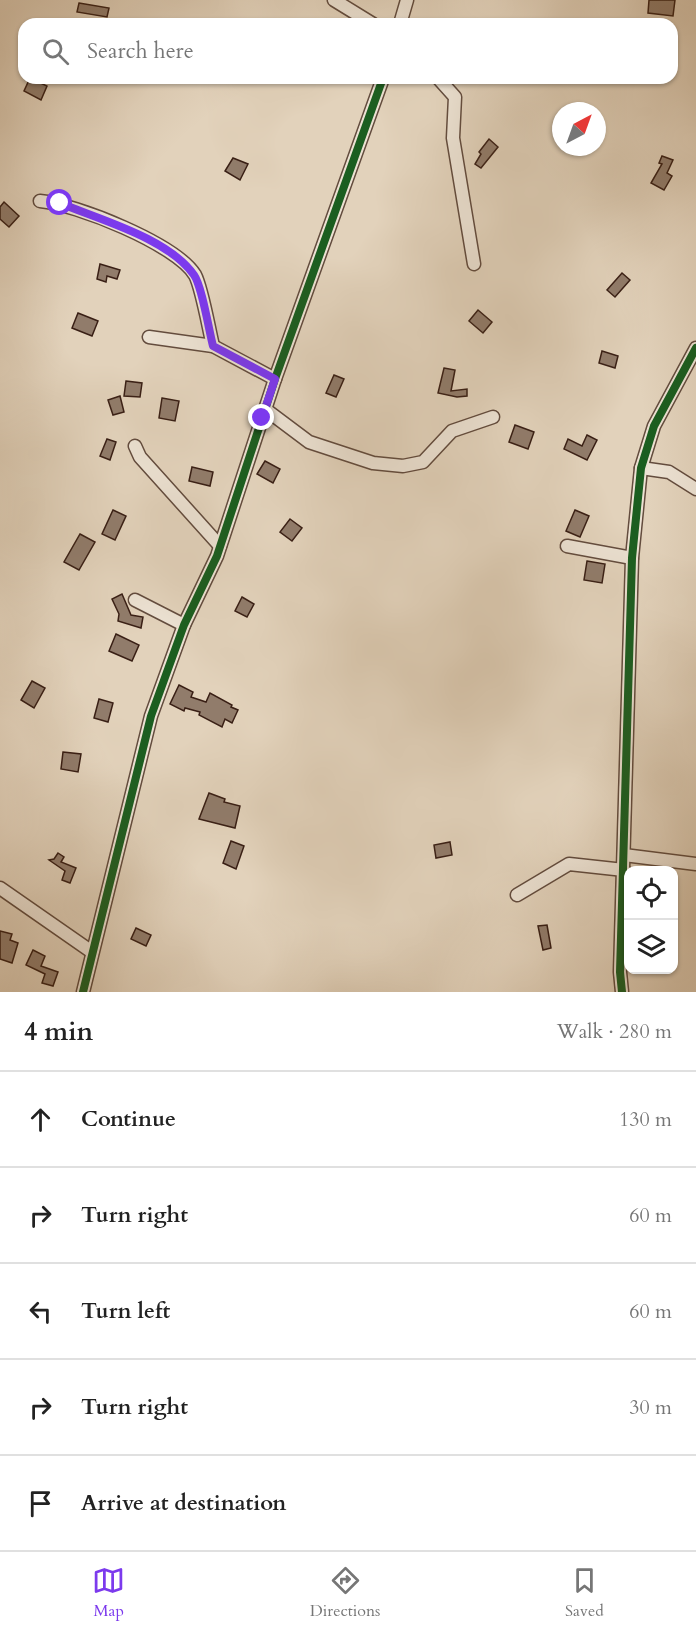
<!DOCTYPE html>
<html lang="en">
<head>
<meta charset="utf-8">
<style>
	body { margin:0; font-family:Cardo,serif; background:#f2f2f2; color:#222 }
	.controls { position:absolute; right:18px; bottom:18px; display:grid; overflow:hidden; border-radius:12px; box-shadow:0 2px 4px #0004 }
	.controls button { width:54px; height:54px; display:grid; place-items:center; padding:0; border:0; border-bottom:2px solid #e0e0e0; background:#fff; color:#222; font:30px sans-serif }
	.compass { position:absolute; left:552px; top:102px; width:54px; height:54px; border-radius:50%; background:#fff; box-shadow:0 2px 4px #0004; rotate:41deg }
	.stop { position:absolute; width:18px; height:18px; margin:-14px; border:4px solid #7c3aed; border-radius:50%; background:#fff }
	.stop.end { background:#7c3aed; border-color:#fff; box-shadow:0 2px 6px #0008 }
	.list { margin:0; padding:0; list-style:none }
	h2 { display:flex; justify-content:space-between; align-items:center; height:78px; margin:0; padding:0 24px; font-size:26px }
	h2 small { font-size:20px; font-weight:400; color:#767676 }
	.list li { display:grid; grid-template-columns:39px 1fr auto; gap:18px; align-items:center; box-sizing:border-box; height:96px; padding:0 24px; border-top:2px solid #e0e0e0 }
	.list b { display:block; font-size:22px; white-space:nowrap }
	.list em { font-size:20px; font-style:normal; color:#767676 }
	.icon { flex:none; width:33px; height:33px; fill:none; stroke:currentColor; stroke-width:2; stroke-linecap:round; stroke-linejoin:round }
	.map { position:relative; flex:none; width:696px; height:992px; overflow:hidden }
	.search { position:absolute; background:#fff; box-shadow:0 2px 4px #0004; left:18px; right:18px; top:18px; height:66px; display:flex; align-items:center; gap:15px; box-sizing:border-box; padding:0 21px; border-radius:18px; color:#767676; font-size:22px }
	.sheet { height:558px; background:#fff }
	nav { display:flex; justify-content:space-around; align-items:center; box-sizing:border-box; height:84px; border-top:2px solid #e0e0e0; background:#fff; font-size:16px; color:#767676 }
	nav a { display:grid; justify-items:center; gap:3px }
	nav .on { color:#7c3aed }
	.map>svg:first-child { display:block }
	.building { fill:#917c6b; stroke:#391f15; stroke-width:1.5 }
	.lines { fill:none; stroke-linecap:round; stroke-linejoin:round }
	.minor-casing { stroke:#634c3e; stroke-width:15 }
	.minor { stroke:#ece2d3; stroke-width:12 }
	.cycleway-casing { stroke:#ece2d3; stroke-width:11 }
	.cycleway { stroke:#1b5e20; stroke-width:8 }
	.route { stroke:#7c3aed; stroke-width:8 }
</style>
</head>
<body>
<div class="map">
<svg width="696" height="992" viewBox="0 0 696 992">
	<rect width="100%" height="100%" fill="#e2d2bb"/>
	<filter id="stains"><feTurbulence type="fractalNoise" baseFrequency=".00333" numOctaves="4"/><feColorMatrix values="0 0 0 0 .2 0 0 0 0 .09 0 0 0 0 .02 0 0 0 .5 -.17"/></filter>
	<radialGradient id="worn" r=".72"><stop offset=".6" stop-color="#630" stop-opacity="0"/><stop offset="1" stop-color="#630" stop-opacity=".3"/></radialGradient>
	<g class="building">
		<path d="M649,0H675L673,16L648,13Z"/>
		<path d="M79,3L109,8L107,17L77,12Z"/>
		<path d="M30,78L47,86L41,100L24,91Z"/>
		<path d="M489,139L498,147L481,168L475,164L481,154L479,152Z"/>
		<path d="M662,156L673,160L667,173L672,176L664,190L651,183L662,164L659,163Z"/>
		<path d="M233,158L248,164L240,180L225,171Z"/>
		<path d="M4,202L19,216L9,227L0,219V207Z"/>
		<path d="M100,264L120,270L117,279L107,276L106,282L97,279Z"/>
		<path d="M622,273L630,280L615,297L607,290Z"/>
		<path d="M478,310L492,322L483,333L469,321Z"/>
		<path d="M78,313L98,321L92,336L72,328Z"/>
		<path d="M602,351L618,356L615,368L599,363Z"/>
		<path d="M444,368L455,370L451,391L467,389V396L457,397L438,393Z"/>
		<path d="M334,375L344,379L336,397L326,393Z"/>
		<path d="M126,381L142,383L140,397L124,396Z"/>
		<path d="M120,396L124,412L113,415L108,400Z"/>
		<path d="M162,398L179,401L175,421L159,418Z"/>
		<path d="M515,425L534,432L528,449L509,442Z"/>
		<path d="M587,435L597,440L587,460L564,449L568,439L582,446Z"/>
		<path d="M107,439L116,442L110,460L100,456Z"/>
		<path d="M265,461L280,469L273,483L257,474Z"/>
		<path d="M192,467L213,472L210,486L189,481Z"/>
		<path d="M113,510L126,516L115,540L102,534Z"/>
		<path d="M575,510L589,516L580,537L566,531Z"/>
		<path d="M290,519L302,528L292,541L280,532Z"/>
		<path d="M80,534L95,542L79,570L64,562Z"/>
		<path d="M587,561L605,564L602,583L584,580Z"/>
		<path d="M122,594L131,615L143,617L141,628L118,621L119,614L112,599Z"/>
		<path d="M242,597L254,604L247,617L235,611Z"/>
		<path d="M116,634L139,645L132,661L109,651Z"/>
		<path d="M32,681L45,688L34,708L21,700Z"/>
		<path d="M179,685L193,692L191,697L206,702L210,693L232,705L231,707L238,710L232,723L225,719L222,727L199,715L200,712L185,708L184,711L170,704Z"/>
		<path d="M99,699L113,703L108,722L94,718Z"/>
		<path d="M63,752L81,754L78,772L61,769Z"/>
		<path d="M209,793L225,799L224,802L240,806L235,828L199,819Z"/>
		<path d="M231,841L244,846L236,869L223,863Z"/>
		<path d="M450,842L452,855L436,858L434,845Z"/>
		<path d="M58,853L64,857L61,862L76,868L70,883L62,880L65,871L49,860L54,859Z"/>
		<path d="M547,925L551,948L543,950L538,926Z"/>
		<path d="M136,928L151,935L146,946L131,939Z"/>
		<path d="M0,931L12,934L10,940L18,943L12,963L0,959Z"/>
		<path d="M33,950L45,956L41,966L58,972L53,986L42,983L45,974L26,965Z"/>
	</g>
	<g class="lines">
		<g class="minor-casing">
			<g id="minor">
				<path d="M334,0L373,24"/>
				<path d="M400,24L407,0"/>
				<path d="M438,78L455,97L453,138L474,264"/>
				<path d="M40,201C76,204 176,244 195,275C202,288 209,330 213,346"/>
				<path d="M149,337L213,346L275,379"/>
				<path d="M265,409L309,442L373,463L403,466L423,462L452,431L493,417"/>
				<path d="M135,446L140,457L220,546"/>
				<path d="M641,468L669,472L696,489"/>
				<path d="M567,546L632,558"/>
				<path d="M135,600L184,625"/>
				<path d="M624,855L696,864"/>
				<path d="M0,888L92,952"/>
				<path d="M517,895L569,864L624,870"/>
				<path d="M83,992L151,716L184,625L217,556L275,379L383,78"/>
				<path d="M622,992L620,972L632,558L641,468L654,426L696,348"/>
			</g>
		</g>
		<use href="#minor" class="minor"/>
		<g class="cycleway-casing">
			<g id="cycleway">
				<path d="M83,992L151,716L184,625L217,556L275,379L383,78"/>
				<path d="M622,992L620,972L632,558L641,468L654,426L696,348"/>
			</g>
		</g>
		<use href="#cycleway" class="cycleway"/>
	</g>
	<g class="lines">
		<path class="route" d="M60,203C100,220 168,238 194,275C202,286 209,331 213,346L275,379L262,418"/>
	</g>
	<rect width="100%" height="100%" filter="url(#stains)"/>
	<rect width="100%" height="100%" fill="url(#worn)"/>
</svg>
<div class="controls">
<button><svg class="icon" aria-label="locate" viewBox="0 0 24 24"><circle cx="12" cy="12" r="6"/><path d="M12 2v4M12 18v4M2 12h4M18 12h4"/></svg></button>
<button><svg class="icon" aria-label="layers" viewBox="0 0 24 24"><path d="M12 4l9 5-9 5-9-5zM3 14l9 5 9-5"/></svg></button>
</div>
<svg class="compass" viewBox="-18 -18 36 36"><path d="M0-13l5 13h-10z" fill="#e53935"/><path d="M0 13l5-13h-10z" fill="#767676"/></svg>
<div class="stop" style="left:60px;top:203px"></div>
<div class="stop end" style="left:262px;top:418px"></div>
<div class="search"><svg class="icon" aria-label="search" viewBox="0 0 24 24"><circle cx="10" cy="10" r="6"/><path d="M15 15l6 6"/></svg>Search here</div>
</div>
<section class="sheet">
<h2>4 min<small>Walk · 280 m</small></h2>
<ul class="list">
<li><svg class="icon" aria-label="ahead" viewBox="0 0 24 24"><path d="M12 20V5M6 11l6-6 6 6"/></svg><div><b>Continue</b></div><em>130 m</em></li>
<li><svg class="icon" aria-label="right" viewBox="0 0 24 24"><path d="M7 20v-9h11M14 6l5 5-5 5"/></svg><div><b>Turn right</b></div><em>60 m</em></li>
<li><svg class="icon" aria-label="left" viewBox="0 0 24 24"><path d="M17 20v-9H6M10 6l-5 5 5 5"/></svg><div><b>Turn left</b></div><em>60 m</em></li>
<li><svg class="icon" aria-label="right" viewBox="0 0 24 24"><path d="M7 20v-9h11M14 6l5 5-5 5"/></svg><div><b>Turn right</b></div><em>30 m</em></li>
<li><svg class="icon" aria-label="arrive" viewBox="0 0 24 24"><path d="M6 21V4h12l-3 4 3 4H6"/></svg><div><b>Arrive at destination</b></div></li>
</ul>
</section>
<nav>
<a class="on"><svg class="icon" aria-label="map" viewBox="0 0 24 24"><path d="M3 6l6-2 6 2 6-2v14l-6 2-6-2-6 2zM9 4v14M15 6v14"/></svg>Map</a>
<a><svg class="icon" aria-label="directions" viewBox="0 0 24 24"><path d="M12 3l9 9-9 9-9-9zM9 14v-3h6M13 9l2 2-2 2"/></svg>Directions</a>
<a><svg class="icon" aria-label="saved" viewBox="0 0 24 24"><path d="M7 4h10v16l-5-4-5 4z"/></svg>Saved</a>
</nav>
</body>
</html>
